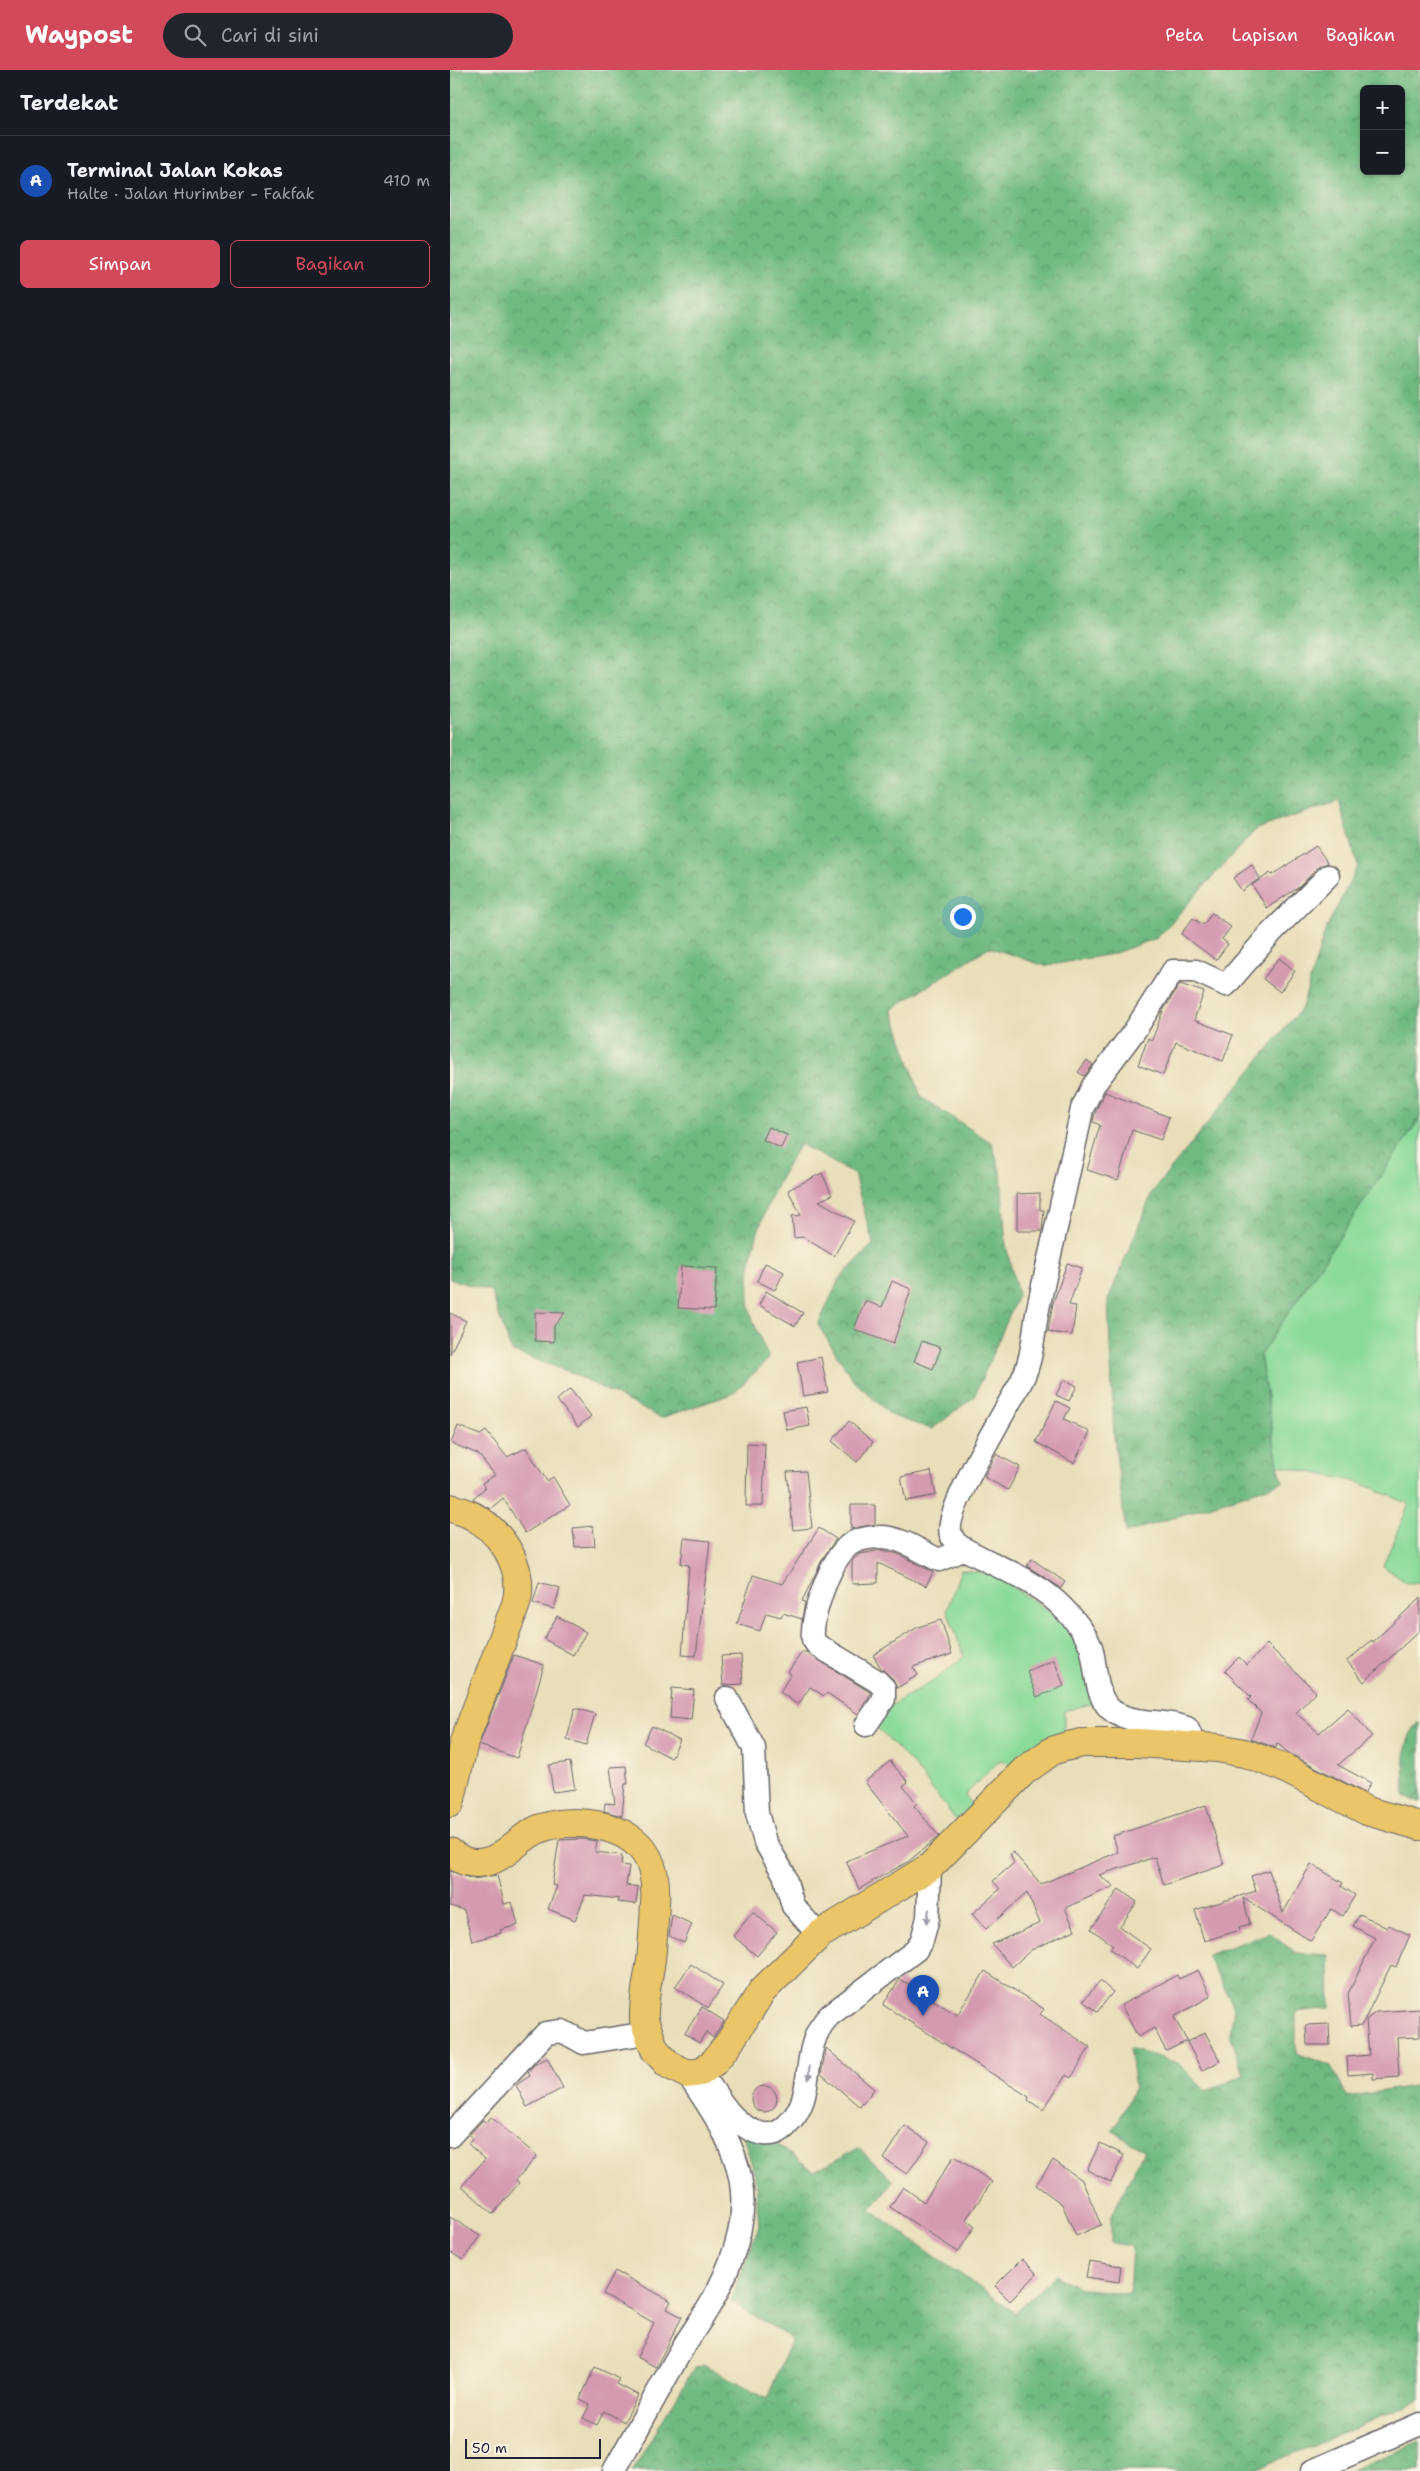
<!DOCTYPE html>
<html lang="id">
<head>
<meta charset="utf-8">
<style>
	body { margin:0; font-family:"Shantell Sans",sans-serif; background:#20242c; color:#f1f3f6 }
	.controls { position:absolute; right:15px; top:15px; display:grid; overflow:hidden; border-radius:8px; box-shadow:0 1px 4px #0004 }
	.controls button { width:45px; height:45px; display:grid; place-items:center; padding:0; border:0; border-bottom:1px solid #363941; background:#171b24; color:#f1f3f6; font:25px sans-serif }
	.scale { position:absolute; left:15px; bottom:12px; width:136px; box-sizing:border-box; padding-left:5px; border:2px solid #22223b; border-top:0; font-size:14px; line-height:18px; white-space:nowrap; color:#22223b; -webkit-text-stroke:4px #fcf5e5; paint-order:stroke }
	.you { position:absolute; left:512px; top:846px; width:18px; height:18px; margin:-12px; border:4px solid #fff; border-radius:50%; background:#1a73e8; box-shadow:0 0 0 8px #1a73e833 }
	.badge { display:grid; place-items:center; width:32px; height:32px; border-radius:50%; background:#d1495b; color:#fff; font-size:16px; font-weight:700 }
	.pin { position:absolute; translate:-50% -41px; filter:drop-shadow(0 1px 2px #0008) }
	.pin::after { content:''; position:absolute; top:26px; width:18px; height:15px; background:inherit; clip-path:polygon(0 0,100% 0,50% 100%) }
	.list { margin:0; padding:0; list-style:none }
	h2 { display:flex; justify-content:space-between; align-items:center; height:65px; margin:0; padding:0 20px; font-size:21px }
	h2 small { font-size:16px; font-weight:400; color:#9ea1a6 }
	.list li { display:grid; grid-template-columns:32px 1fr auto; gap:15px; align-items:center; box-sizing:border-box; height:90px; padding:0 20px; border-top:1px solid #363941 }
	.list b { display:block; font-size:19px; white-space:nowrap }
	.list p { margin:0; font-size:16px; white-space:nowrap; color:#9ea1a6 }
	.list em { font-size:16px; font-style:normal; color:#9ea1a6 }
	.actions { display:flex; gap:10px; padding:15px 20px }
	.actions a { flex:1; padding:11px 0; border:1px solid #d1495b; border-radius:8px; text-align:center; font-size:18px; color:#d1495b }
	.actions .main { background:#d1495b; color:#fff }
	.icon { flex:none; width:28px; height:28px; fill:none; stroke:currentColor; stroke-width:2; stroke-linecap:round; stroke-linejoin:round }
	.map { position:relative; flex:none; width:970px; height:2401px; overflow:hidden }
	header { display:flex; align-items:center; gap:30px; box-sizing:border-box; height:70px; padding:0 25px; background:#d1495b; color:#fff }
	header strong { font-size:24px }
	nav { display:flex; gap:28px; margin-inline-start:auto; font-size:18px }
	.search { width:350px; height:45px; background:#20242c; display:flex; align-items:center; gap:12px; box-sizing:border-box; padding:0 18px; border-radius:28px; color:#9ea1a6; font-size:19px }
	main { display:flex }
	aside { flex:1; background:#171b24 }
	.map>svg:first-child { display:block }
	.grass { fill:#8ada99; stroke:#567e6a }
	.forest { fill:url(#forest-crowns); stroke:#486e5e; fill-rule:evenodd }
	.building { fill:#d49ab0 }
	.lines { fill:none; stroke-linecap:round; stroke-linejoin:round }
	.minor-casing { stroke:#676467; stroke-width:25 }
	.major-casing { stroke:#676467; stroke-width:30 }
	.minor { stroke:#fff; stroke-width:22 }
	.major { stroke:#ebc669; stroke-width:28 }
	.oneway { fill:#9c9ca7 }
</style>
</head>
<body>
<header>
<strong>Waypost</strong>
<div class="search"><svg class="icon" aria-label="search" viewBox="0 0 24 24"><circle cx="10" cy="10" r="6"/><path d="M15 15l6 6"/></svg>Cari di sini</div>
<nav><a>Peta</a><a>Lapisan</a><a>Bagikan</a></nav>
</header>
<main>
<aside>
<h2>Terdekat<small></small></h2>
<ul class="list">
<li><span class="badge" style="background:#1a4fb4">A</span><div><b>Terminal Jalan Kokas</b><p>Halte · Jalan Hurimber - Fakfak</p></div><em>410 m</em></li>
</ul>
<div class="actions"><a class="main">Simpan</a><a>Bagikan</a></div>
</aside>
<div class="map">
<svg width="970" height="2401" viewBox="0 0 970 2401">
	<defs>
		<pattern id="forest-crowns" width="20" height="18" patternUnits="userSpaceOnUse" patternTransform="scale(1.25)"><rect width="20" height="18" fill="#6fba81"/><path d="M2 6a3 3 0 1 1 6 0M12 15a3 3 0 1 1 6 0" fill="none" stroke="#5b976b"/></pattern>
	</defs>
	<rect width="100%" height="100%" fill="#fcf5e5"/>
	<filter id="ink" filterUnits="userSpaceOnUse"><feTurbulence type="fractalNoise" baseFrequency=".02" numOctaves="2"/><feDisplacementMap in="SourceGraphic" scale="10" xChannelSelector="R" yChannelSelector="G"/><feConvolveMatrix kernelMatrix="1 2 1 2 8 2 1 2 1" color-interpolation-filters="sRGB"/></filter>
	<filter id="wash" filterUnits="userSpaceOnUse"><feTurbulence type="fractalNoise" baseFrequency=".0096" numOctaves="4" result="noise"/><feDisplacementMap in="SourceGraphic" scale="20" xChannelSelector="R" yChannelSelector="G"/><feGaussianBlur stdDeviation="1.12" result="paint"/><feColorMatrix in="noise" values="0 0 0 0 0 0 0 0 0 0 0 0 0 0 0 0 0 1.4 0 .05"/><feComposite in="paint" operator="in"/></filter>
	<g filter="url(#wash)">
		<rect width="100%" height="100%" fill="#e8deb9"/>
		<g class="grass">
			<path d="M970,1048V1512L957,1513L933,1496L959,1434L908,1412L828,1395L810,1285Z"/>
			<path d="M511,1499L545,1505L606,1546L632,1579L644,1633L614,1641V1666L564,1696L550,1690L515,1725L522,1735L506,1750L462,1693L424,1655L443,1634L485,1610L514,1586L497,1540Z"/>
		</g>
		<g class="forest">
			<path d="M0,0H970V1048L810,1285L828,1395L833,1412L676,1463L664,1366L658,1230L703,1121L852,937L875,861L908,796L889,731L806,759L707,868L662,884L595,896L539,877L442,939L471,1027L542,1073L551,1104L556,1176L568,1225L524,1327L482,1359L442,1346L403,1310L368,1255L389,1209L423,1174L404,1104L350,1074C321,1121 292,1182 300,1239C303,1255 313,1273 319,1289L282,1324L211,1348L122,1303L61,1281L41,1221L0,1209ZM914,19H951V101H914Z"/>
			<path d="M970,1652V1732L955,1727C955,1703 950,1668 970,1652Z"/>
			<path d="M819,1863L846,1883L879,1885L880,1938L846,1942V1983L882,1996L897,2027L970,2015V2330L861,2377L799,2401H182L244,2298L255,2295L317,2329L342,2269L281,2231L309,2156L305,2105L291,2059L327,2074L364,2101L409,2078L443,2111L420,2140L565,2243L605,2205L629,2218L679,2224L682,2176L661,2173V2147L694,2080L663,2061L685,2017L679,1978L728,1993L756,2021L794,2005L780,1963L784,1937L757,1885Z"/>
			<path d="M970,2372V2401H898H899Z"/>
		</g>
		<g id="blocks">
			<g class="building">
				<path d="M866,776L878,793L869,796L849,817L817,838L802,815L820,803L822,805Z"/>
				<path d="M802,795L810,808L792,821L783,808Z"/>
				<path d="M762,843L781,857L772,869L778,874L766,890L731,864L743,848L753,855Z"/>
				<path d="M829,888L845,901L830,922L813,909Z"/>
				<path d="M730,914L754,922L744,950L783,965L773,991L726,972L713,1005L688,995L698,968L702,970L713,941Z"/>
				<path d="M637,990L643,995L634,1006L628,1002Z"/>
				<path d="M655,1022L719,1047L711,1070L682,1060L668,1110L637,1100L650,1055L643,1052L645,1043Z"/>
				<path d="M319,1057L337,1065L331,1078L313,1070Z"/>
				<path d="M372,1103L382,1125L369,1131L404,1151L384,1186L353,1167L344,1168L342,1146L351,1145L338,1120Z"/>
				<path d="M590,1123V1140H594L592,1161H567V1124Z"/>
				<path d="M315,1193L334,1202L325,1220L307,1211Z"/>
				<path d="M617,1193L632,1198L619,1235L626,1236L622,1265L598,1262L603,1233Z"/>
				<path d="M231,1196L267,1198L264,1240L228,1238Z"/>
				<path d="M442,1211L461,1219L443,1274L404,1259L415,1231L432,1237Z"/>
				<path d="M316,1221L353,1243L345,1256L309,1235Z"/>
				<path d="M85,1242L115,1243L104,1256V1272L85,1271Z"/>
				<path d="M0,1243L16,1251L0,1284Z"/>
				<path d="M472,1271L491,1278L483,1299L464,1291Z"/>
				<path d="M371,1287L378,1322L353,1326L347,1292Z"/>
				<path d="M614,1309L627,1316L619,1331L606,1325Z"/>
				<path d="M120,1319L141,1346L128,1357L107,1330Z"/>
				<path d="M606,1331L620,1338L614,1349L640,1362L624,1393L586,1372Z"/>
				<path d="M356,1337L360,1356L337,1360L333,1341Z"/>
				<path d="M399,1351L423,1372L407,1392L382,1371Z"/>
				<path d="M8,1356L30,1365L36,1361L57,1387L76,1378L97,1411L103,1407L120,1435L75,1463L53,1428L40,1439L24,1430L23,1428L35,1418L32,1413L45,1405L28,1384L1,1373Z"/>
				<path d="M297,1373L315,1374L313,1436H296Z"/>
				<path d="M546,1384L570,1397L558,1420L534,1407Z"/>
				<path d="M356,1401L362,1458L343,1460L337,1402Z"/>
				<path d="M481,1401L486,1425L456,1431L451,1407Z"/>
				<path d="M401,1435H425V1454L401,1459Z"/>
				<path d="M143,1456L145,1476L125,1477L123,1458Z"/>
				<path d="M369,1458L386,1469L373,1488L352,1531L355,1532L352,1549L333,1543L331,1547L316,1543L310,1561L287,1554L303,1505L332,1514Z"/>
				<path d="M234,1468L260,1471L246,1586L232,1585L239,1495L231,1494Z"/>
				<path d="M431,1480L448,1484L483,1502L476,1516L428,1493V1513L402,1514V1491L410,1484Z"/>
				<path d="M582,1489L615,1512L611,1518L577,1496Z"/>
				<path d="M89,1512L110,1518L104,1539L83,1533Z"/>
				<path d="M970,1528V1560L914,1612L897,1591L922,1570L923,1572Z"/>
				<path d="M107,1546L136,1562L123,1585L94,1569Z"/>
				<path d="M491,1550L502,1584L463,1597L468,1605L447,1618L443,1609L431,1598L423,1585L468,1557Z"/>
				<path d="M817,1574L866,1622L846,1643L869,1663L898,1638L922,1666L888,1695L921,1713L915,1723L837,1682L827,1673L826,1678L801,1669L811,1643L798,1630L801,1627L775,1601L789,1587L797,1595Z"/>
				<path d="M352,1582H356L421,1623L408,1644L377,1623L374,1626L360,1617L348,1635L330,1622L341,1604L338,1602Z"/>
				<path d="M64,1585L94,1595L67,1688L29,1675Z"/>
				<path d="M291,1585L293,1614L273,1615L271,1586Z"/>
				<path d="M604,1590L614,1616L587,1627L577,1601Z"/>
				<path d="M222,1618L244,1620L241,1650L220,1648Z"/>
				<path d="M125,1638L145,1644L136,1675L117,1669Z"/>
				<path d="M202,1656L230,1670L221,1688L193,1673Z"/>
				<path d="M440,1691L458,1712L453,1716L467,1733L464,1736L489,1766L459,1791L409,1819L396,1791L458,1766L415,1712Z"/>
				<path d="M120,1692L125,1719L103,1722L99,1695Z"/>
				<path d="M176,1696L178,1714H175L172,1746L154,1741L155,1733L165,1734L160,1697Z"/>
				<path d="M756,1735L774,1795L714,1815L705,1787L649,1805L664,1816L615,1838L625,1860L581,1880L562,1897L542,1874L590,1853L577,1823L536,1859L522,1844L550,1819L543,1811L564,1793L560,1784L563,1782L591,1814L668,1782L663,1766Z"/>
				<path d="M132,1769L147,1771L145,1782L172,1785L171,1795L179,1796L176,1815L188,1817L186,1834L168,1832L169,1829L135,1825L125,1850L98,1839L107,1816L102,1815L109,1770Z"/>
				<path d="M861,1794L893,1813L891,1816L905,1825L893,1846L881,1839L861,1871L793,1828L800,1854L789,1857L790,1860L754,1871L745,1840L806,1821L801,1806L819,1800L833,1843Z"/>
				<path d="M0,1801L23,1809L47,1805L54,1834L62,1832L68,1855L50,1860L51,1863L22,1871L14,1840L0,1836Z"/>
				<path d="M669,1819L687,1832L670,1857L701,1879L687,1899L660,1879L663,1875L641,1859Z"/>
				<path d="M303,1842L327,1862L307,1886L283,1866Z"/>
				<path d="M910,1844L937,1858L939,1855L960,1865L946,1897L941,1895L912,1955L901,1956L898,1924L925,1868L903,1856Z"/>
				<path d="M222,1845L242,1854L234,1873L219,1866Z"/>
				<path d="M241,1894L273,1915L258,1938L225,1917Z"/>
				<path d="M748,1900L761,1926L724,1947L737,1971L716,1981L704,1958L688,1967L671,1935L727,1905L729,1909Z"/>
				<path d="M535,1901L594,1939L590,1944L640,1977L621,2008L616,2005L593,2040L578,2030L579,2027L433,1935L450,1909L507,1945Z"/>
				<path d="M650,1911L663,1922L647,1942L633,1931Z"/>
				<path d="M252,1937L274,1951L263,1968L256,1962L249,1973L235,1963Z"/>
				<path d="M970,1939V1967L947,1968L949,2007L923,2009V2003L898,2005L897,1987L919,1985L916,1950L926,1942Z"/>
				<path d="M879,1954L880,1975H857L856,1955Z"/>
				<path d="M755,1962L770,1991L752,2001L737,1972Z"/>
				<path d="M376,1978L424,2019L410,2037L371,2004Z"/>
				<path d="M97,1988L113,2018L77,2037L66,2015L80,2006L78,2002L84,1995Z"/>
				<circle cx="314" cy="2029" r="13"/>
				<path d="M41,2047L87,2086L66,2110L69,2113L43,2144L12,2116L35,2089L18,2074L23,2068L19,2065L33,2050L36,2053Z"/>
				<path d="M455,2056L479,2072L457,2104L434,2089Z"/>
				<path d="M650,2073L674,2085L661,2112L637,2100Z"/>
				<path d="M504,2086L542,2112L516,2149L525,2156L508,2182L440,2137L453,2117L474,2132Z"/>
				<path d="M603,2090L632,2110L651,2155L626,2166L612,2134L586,2115Z"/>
				<path d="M0,2147L30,2166L13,2190L0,2182Z"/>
				<path d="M572,2189L587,2204L560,2231L545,2216Z"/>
				<path d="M639,2191L671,2196L669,2212L636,2207Z"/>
				<path d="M165,2201L221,2231L217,2239L232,2247L206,2297L187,2287L204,2253L153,2224Z"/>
				<path d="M145,2297L170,2309L167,2314L188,2325L174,2352L154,2341L147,2355L133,2348L140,2334L130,2329Z"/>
			</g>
		</g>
	</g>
	<g filter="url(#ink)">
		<use href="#blocks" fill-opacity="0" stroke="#676467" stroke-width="1"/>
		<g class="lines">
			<g class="minor-casing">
				<g id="minor">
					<path d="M277,1628L304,1678L307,1743L315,1772L334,1804L343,1836L369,1865"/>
					<path d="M416,1655L434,1629V1618L427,1611L367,1575L363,1569C361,1546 380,1491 398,1476C406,1469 421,1467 431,1467C451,1467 471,1482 489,1490L506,1483L511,1477"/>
					<path d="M742,1677L740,1664L737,1658C715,1649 685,1655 664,1642C644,1629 647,1597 641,1577C635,1562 625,1550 614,1539C586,1509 545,1497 511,1477C506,1474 503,1470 501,1465C492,1443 559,1335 572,1310C584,1286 583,1260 589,1234C603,1169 619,1105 632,1039L643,1016L685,960L723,901H746L776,915L821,863L878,806"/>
					<path d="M261,2017C274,2037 289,2060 314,2064C324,2065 332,2061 338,2054C362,2031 354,2000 364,1971C367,1961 372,1953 380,1945L466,1880L472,1870L478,1848L480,1797"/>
					<path d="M0,2066L96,1963L112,1961L134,1973L197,1963"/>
					<path d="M164,2401C187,2360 209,2319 232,2279C243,2260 257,2243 266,2224C313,2132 294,2084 237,2004"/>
					<path d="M862,2401L970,2354"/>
				</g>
			</g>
			<g class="major-casing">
				<g id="major">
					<path d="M0,1438C41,1445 78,1492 66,1534L14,1672L0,1733"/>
					<path d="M0,1782C11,1791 20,1795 35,1792C56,1788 69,1767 89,1759C122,1746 180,1753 198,1788C205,1802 206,1818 205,1833C204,1852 203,1871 201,1890C198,1910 193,1929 194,1950L205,1980L218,1994L237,2004L251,2002L264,1992L279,1973L312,1921L369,1865L480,1797L574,1701L602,1681L614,1677L632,1673H687L768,1678L794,1683L830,1696L917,1741L970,1756"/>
				</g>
			</g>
			<use href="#minor" class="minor"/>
			<use href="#major" class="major"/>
		</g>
		<defs><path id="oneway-solid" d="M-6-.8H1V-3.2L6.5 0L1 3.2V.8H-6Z" transform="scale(1.25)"/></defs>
		<g class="oneway">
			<use href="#oneway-solid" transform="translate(478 1846) rotate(98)"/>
			<use href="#oneway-solid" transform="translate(359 2003) rotate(94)"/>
		</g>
	</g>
</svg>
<div class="controls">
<button>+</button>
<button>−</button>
</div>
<div class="scale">50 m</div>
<div class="you"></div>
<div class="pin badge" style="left:473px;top:1946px;background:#1a4fb4">A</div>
</div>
</main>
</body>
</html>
